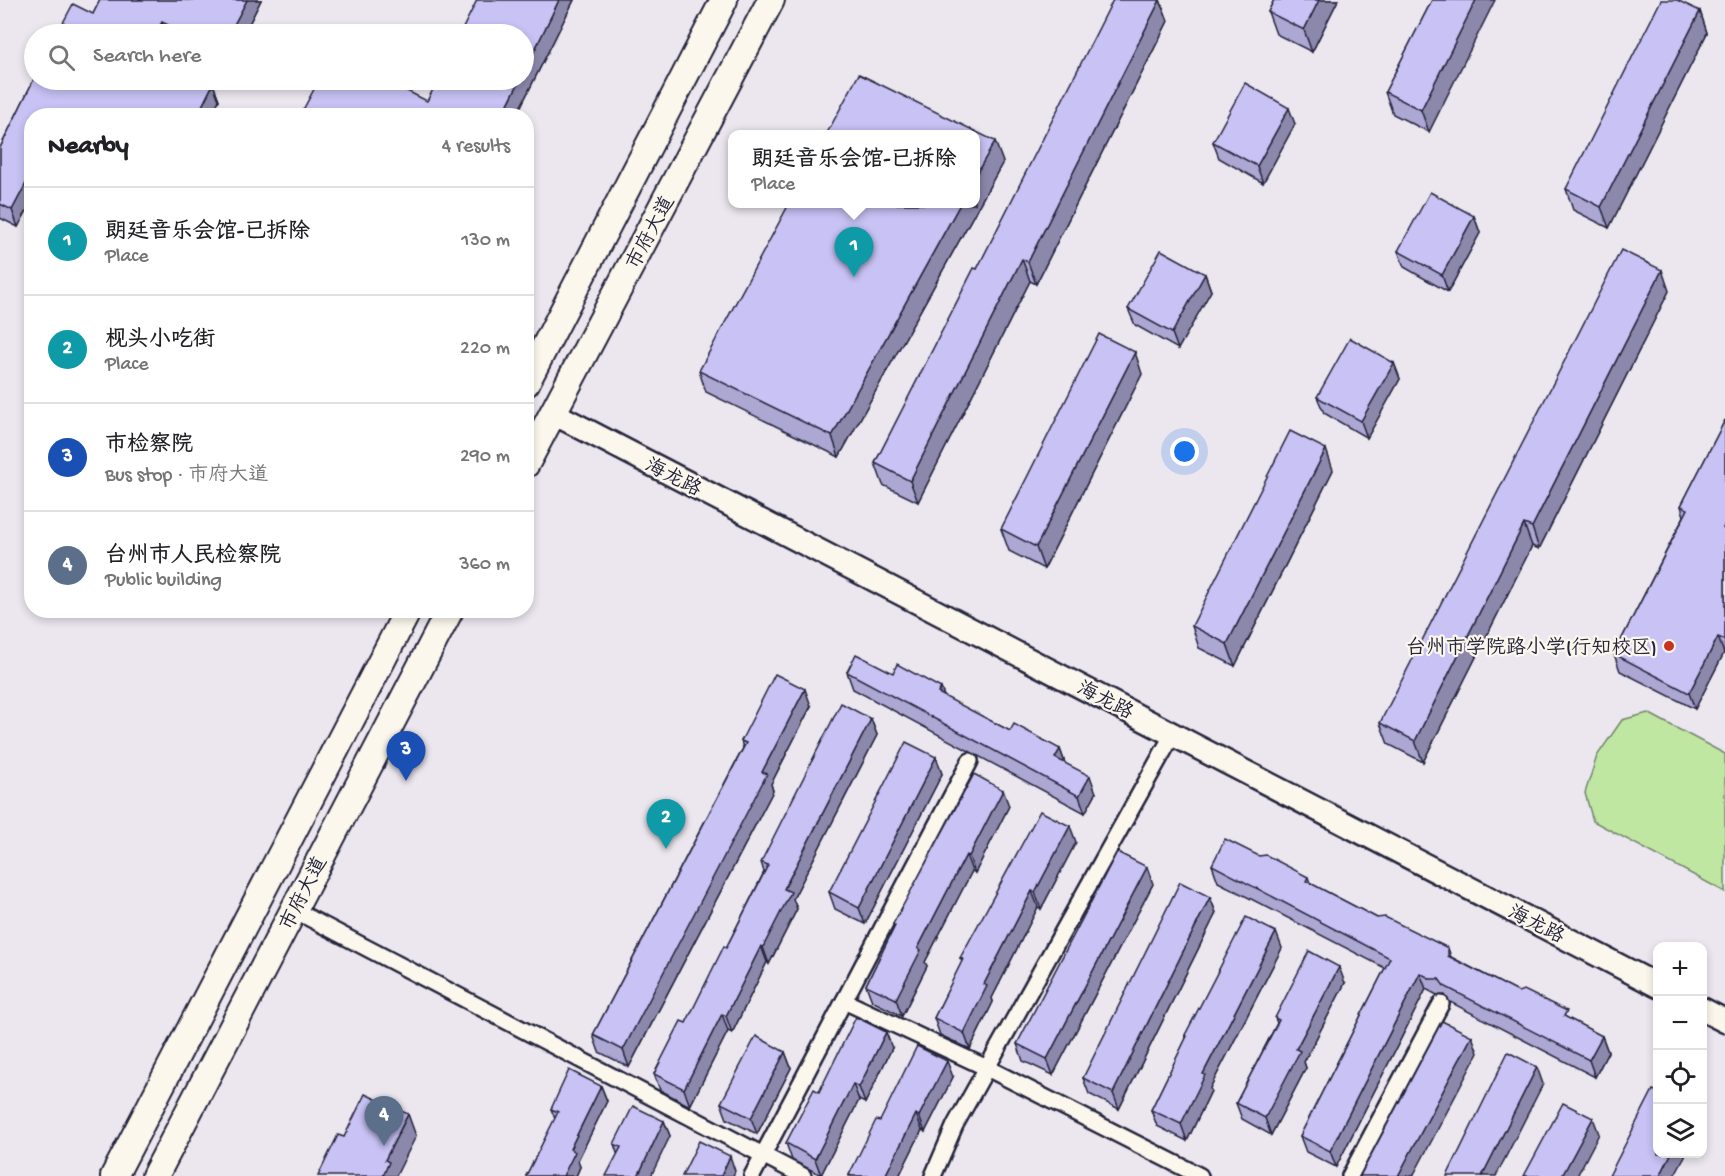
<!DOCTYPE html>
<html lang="en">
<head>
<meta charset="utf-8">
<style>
	body { margin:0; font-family:"Gochi Hand","LXGW WenKai TC",sans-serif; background:#f6f6f6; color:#202124 }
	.controls { position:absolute; right:18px; bottom:18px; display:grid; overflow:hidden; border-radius:12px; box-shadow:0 3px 9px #0003 }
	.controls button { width:54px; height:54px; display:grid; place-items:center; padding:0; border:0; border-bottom:2px solid #e0e0e0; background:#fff; color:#202124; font:30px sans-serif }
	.you { position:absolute; left:1185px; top:452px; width:21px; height:21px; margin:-15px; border:4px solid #fff; border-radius:50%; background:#1a73e8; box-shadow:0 0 0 9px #1a73e833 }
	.badge { display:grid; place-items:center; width:39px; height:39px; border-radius:50%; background:#c8321e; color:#fff; font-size:20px; font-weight:700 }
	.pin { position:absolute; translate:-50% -50px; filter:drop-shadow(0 2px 3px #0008) }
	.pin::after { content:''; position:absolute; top:32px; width:21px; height:18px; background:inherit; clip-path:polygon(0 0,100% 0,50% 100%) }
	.popup { position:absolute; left:728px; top:130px; width:252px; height:78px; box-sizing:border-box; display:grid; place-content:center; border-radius:12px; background:#fff; filter:drop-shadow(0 2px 4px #0005); font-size:20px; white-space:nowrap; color:#757577 }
	.popup b { font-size:22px; color:#202124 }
	.popup::after { content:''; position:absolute; left:50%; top:100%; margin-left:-12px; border:12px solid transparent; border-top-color:#fff }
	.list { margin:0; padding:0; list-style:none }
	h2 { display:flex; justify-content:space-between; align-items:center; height:78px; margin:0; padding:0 24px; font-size:26px }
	h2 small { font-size:20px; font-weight:400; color:#757577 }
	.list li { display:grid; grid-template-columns:39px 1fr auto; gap:18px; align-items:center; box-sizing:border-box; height:108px; padding:0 24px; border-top:2px solid #e0e0e0 }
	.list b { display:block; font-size:22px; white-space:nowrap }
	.list p { margin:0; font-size:20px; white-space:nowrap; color:#757577 }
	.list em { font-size:20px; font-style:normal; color:#757577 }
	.icon { flex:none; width:33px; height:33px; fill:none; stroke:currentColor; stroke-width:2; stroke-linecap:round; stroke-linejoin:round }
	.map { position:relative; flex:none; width:1725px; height:1176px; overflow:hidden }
	.search { position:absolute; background:#fff; box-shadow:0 3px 9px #0003; left:24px; top:24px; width:510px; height:66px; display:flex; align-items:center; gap:15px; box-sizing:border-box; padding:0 21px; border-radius:33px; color:#757577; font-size:22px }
	.panel { position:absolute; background:#fff; box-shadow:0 3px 9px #0003; left:24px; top:108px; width:510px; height:510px; border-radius:24px }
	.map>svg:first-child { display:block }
	.green { fill:#c0e7a2; stroke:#71846e; stroke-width:1.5 }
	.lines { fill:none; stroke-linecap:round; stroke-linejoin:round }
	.street-casing { stroke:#22223b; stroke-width:20 }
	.secondary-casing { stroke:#22223b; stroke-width:27 }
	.primary-casing { stroke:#22223b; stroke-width:30 }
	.street { stroke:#fbf7ec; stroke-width:15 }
	.secondary { stroke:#fbf7ec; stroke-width:22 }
	.primary { stroke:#fbf7ec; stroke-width:26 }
	.wall { fill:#aca7d3; stroke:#22223b; stroke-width:1.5 }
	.shaded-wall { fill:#8c88ac; stroke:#22223b; stroke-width:1.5 }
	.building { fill:#c8c2f5; stroke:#22223b; stroke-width:1.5 }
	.poi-dot { fill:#c8321e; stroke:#fbf7ec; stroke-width:2 }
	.labels { text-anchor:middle; stroke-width:4.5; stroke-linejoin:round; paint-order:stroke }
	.street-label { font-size:20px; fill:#22223b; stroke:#fbf7ec }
	.poi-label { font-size:20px; fill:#22223b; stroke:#fbf7ec; text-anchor:end }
</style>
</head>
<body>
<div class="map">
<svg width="1725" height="1176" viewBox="0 0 1725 1176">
	<rect width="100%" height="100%" fill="#ece7ef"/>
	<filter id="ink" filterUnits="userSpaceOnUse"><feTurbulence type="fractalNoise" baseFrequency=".0167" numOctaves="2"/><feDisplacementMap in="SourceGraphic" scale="12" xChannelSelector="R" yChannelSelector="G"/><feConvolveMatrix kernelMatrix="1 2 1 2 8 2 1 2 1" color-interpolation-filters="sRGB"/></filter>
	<g filter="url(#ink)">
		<path class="green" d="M1648,713L1725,754V892L1593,821L1585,793L1597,756L1622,720Z"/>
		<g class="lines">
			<g class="street-casing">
				<g id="street">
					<path d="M294,910L803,1176"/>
					<path d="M844,1001L987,1068L1200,1176"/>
					<path d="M752,1176L970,761"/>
					<path d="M933,1176L955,1125L1173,734"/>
					<path d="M1350,1176L1441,1004"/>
				</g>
			</g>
			<g class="secondary-casing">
				<g id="secondary">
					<path d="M553,413L1658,986"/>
					<path d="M1702,1009L1725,1021"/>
				</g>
			</g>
			<g class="primary-casing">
				<g id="primary">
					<path d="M526,383L724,0"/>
					<path d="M526,464L771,0"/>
					<path d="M114,1176L408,610"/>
					<path d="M155,1176L450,610"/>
				</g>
			</g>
			<use href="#street" class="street"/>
			<use href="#secondary" class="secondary"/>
			<use href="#primary" class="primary"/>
		</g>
		<g class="wall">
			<path d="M100,0H261L244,34H57L93,14Z"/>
			<path d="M574,0L516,116H305L303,110L427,101Z"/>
			<path d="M1160,0L1168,21L1036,284L1030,281L918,502L883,485L875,463L977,269Z"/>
			<path d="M1274,0H1338L1312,52L1276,34L1268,12Z"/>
			<path d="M1432,0L1429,132L1393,114L1385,92Z"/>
			<path d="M1700,11L1707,33L1609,228L1573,210L1566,189Z"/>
			<path d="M34,79L204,80L213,84L219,100L211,116H32V201L18,227L0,218V148Z"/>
			<path d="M1295,124L1263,183L1219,158L1213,142Z"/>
			<path d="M1003,162L839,457L706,392L699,371Z"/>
			<path d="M1474,216L1480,233L1448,292L1404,267L1398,251Z"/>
			<path d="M1205,274L1211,291L1178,349L1135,325L1128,309Z"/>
			<path d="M1669,291L1539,549L1532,546L1423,762L1388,744L1380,723Z"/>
			<path d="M1394,363L1400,379L1367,438L1324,413L1317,397Z"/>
			<path d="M1142,374L1044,569L1009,551L1001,529Z"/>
			<path d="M1725,420V654L1724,653L1695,709L1620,671L1614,654L1684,516L1681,506Z"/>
			<path d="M1333,470L1235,666L1199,648L1192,626Z"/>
			<path d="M847,672L893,673L941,688L944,697L1010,731L1060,749L1065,763L1096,793L1085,813L853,689Z"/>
			<path d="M811,706L771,784L773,791L629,1067L599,1052L593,1035L743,748L741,741Z"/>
			<path d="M871,719L877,735L793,899L797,909L769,964L767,962L732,1033L728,1031L690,1106L660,1090L654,1074L686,1023L726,948L764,872L761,862Z"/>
			<path d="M936,757L942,774L865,924L835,909L829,892Z"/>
			<path d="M1009,806L975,873L972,871L925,962L927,966L902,1016L872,1001L866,985L894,928L893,924Z"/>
			<path d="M1076,842L1041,909L1038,907L992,998L993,1002L970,1049L940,1035L934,1018L962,962L960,958Z"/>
			<path d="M1259,856L1308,877L1310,883L1377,918L1448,948L1451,957L1602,1036L1608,1052L1595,1077L1450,1002L1445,995H1437L1426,989L1336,1167L1306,1152L1300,1136L1385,968L1218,882L1212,865Z"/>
			<path d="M1153,884L1053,1075L1023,1061L1017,1044Z"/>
			<path d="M1210,897L1216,913L1119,1109L1089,1094L1083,1078Z"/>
			<path d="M1282,948L1210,1088L1211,1091L1187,1141L1157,1126L1151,1110L1186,1039L1185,1035Z"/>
			<path d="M1345,983L1304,1062L1306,1068L1271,1135L1242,1119L1236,1103L1277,1023L1275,1018Z"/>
			<path d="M892,1048L865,1103L859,1100L821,1175L792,1160L786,1143L819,1092Z"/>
			<path d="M785,1052L791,1068L757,1134L727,1119L721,1103Z"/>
			<path d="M953,1077L925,1132L922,1130L899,1176H849V1175L880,1121Z"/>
			<path d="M601,1086L607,1101L578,1160L580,1167L576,1176H526L555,1119L551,1109Z"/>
			<path d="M664,1121L670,1136L617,1153L614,1144Z"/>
		</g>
		<g class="shaded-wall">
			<path d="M247,0H261L244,34H229Z"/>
			<path d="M559,0H574L516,116H502L520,80H524V72Z"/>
			<path d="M1160,0L1168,21L1036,284L1028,262Z"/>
			<path d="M1319,0H1338L1312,52L1304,30Z"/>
			<path d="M1476,0H1495L1429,132L1421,110Z"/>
			<path d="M1700,11L1707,33L1609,228L1601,207Z"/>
			<path d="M162,22L166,34H155Z"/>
			<path d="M213,84L219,100L211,116H197Z"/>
			<path d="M1289,108L1295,124L1263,183L1257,166Z"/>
			<path d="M995,141L1003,162L839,457L832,436L960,204H975V176Z"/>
			<path d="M32,172V201L18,227L12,210Z"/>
			<path d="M1474,216L1480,233L1448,292L1442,275Z"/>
			<path d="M1022,259L1030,281L918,502L910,481Z"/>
			<path d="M1662,270L1669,291L1539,549L1532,527Z"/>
			<path d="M1205,274L1211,291L1178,349L1172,333Z"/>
			<path d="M1135,352L1142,374L1044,569L1036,547Z"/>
			<path d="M1394,363L1400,379L1367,438L1361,421Z"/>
			<path d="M1326,449L1333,470L1235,666L1227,644Z"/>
			<path d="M1524,524L1532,546L1423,762L1415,741Z"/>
			<path d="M1718,637L1724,653L1695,709L1689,693Z"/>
			<path d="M941,688L947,704L938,693Z"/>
			<path d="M805,689L811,706L771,784L773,791L629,1067L623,1050L762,772Z"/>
			<path d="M871,719L877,735L793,899L797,909L769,964L763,947L784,889Z"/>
			<path d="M1060,749L1066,766L1055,758Z"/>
			<path d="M936,757L942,774L865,924L859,908Z"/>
			<path d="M1090,776L1096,793L1085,813L1079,796Z"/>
			<path d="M1003,790L1009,806L975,873L969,856Z"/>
			<path d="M1070,826L1076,842L1041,909L1035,892Z"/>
			<path d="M966,855L972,871L925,962L927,966L902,1016L896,999L918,948Z"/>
			<path d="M1147,867L1153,884L1053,1075L1047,1059Z"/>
			<path d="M1032,891L1038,907L992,998L993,1002L970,1049L964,1033L984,984Z"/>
			<path d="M1210,897L1216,913L1119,1109L1113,1093Z"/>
			<path d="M1276,932L1282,948L1210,1088L1211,1091L1187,1141L1181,1124L1203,1074Z"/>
			<path d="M761,946L767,962L732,1033L726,1016Z"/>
			<path d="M1339,967L1345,983L1304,1062L1306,1068L1271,1135L1265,1118L1296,1049Z"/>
			<path d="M1420,973L1426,989L1336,1167L1330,1151Z"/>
			<path d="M722,1014L728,1031L690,1106L684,1089Z"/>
			<path d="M886,1032L892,1048L865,1103L859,1087Z"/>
			<path d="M1472,1036L1478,1053L1413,1176H1398Z"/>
			<path d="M1602,1036L1608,1052L1595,1077L1589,1060Z"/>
			<path d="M785,1052L791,1068L757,1134L751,1118Z"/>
			<path d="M947,1061L953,1077L925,1132L919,1116Z"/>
			<path d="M1537,1067L1543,1084L1496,1176H1482Z"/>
			<path d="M853,1084L859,1100L821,1175L815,1159Z"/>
			<path d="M601,1086L607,1101L578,1160L580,1167L576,1176H563L570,1149Z"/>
			<path d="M408,1114L416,1136L396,1176H383L385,1160Z"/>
			<path d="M916,1114L922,1130L899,1176H885Z"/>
			<path d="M1593,1118L1599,1134L1577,1176H1562Z"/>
			<path d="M664,1121L670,1136L651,1176H638Z"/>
			<path d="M1671,1154H1686L1674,1176H1660Z"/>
			<path d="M730,1156L735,1171L733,1176H721Z"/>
		</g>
		<g class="building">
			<path d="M100,0H247L229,34H187L162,22L155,34H57L73,4L93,14Z"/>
			<path d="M477,0H559L524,72V34H460Z"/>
			<path d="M1113,0H1160L1028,262L1022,259L910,481L875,463L974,268L977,269Z"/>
			<path d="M1274,0H1319L1304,30L1268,12Z"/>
			<path d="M1432,0H1476L1421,110L1385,92Z"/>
			<path d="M1661,0H1677L1700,11L1601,207L1566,189Z"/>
			<path d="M859,74L995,141L975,176V135H826Z"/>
			<path d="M34,79L204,80L213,84L197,116H32V172L12,210L0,204V148Z"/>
			<path d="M319,80H385L427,101L438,80H520L502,116H314L303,110Z"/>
			<path d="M1245,83L1289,108L1257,166L1213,142Z"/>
			<path d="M1430,192L1474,216L1442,275L1398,251Z"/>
			<path d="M789,204H960L832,436L699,371Z"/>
			<path d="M1161,250L1205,274L1172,333L1128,309Z"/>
			<path d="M1621,250L1662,270L1532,527L1524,524L1415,741L1380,723Z"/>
			<path d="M1099,334L1135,352L1036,547L1001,529Z"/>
			<path d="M1350,338L1394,363L1361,421L1317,397Z"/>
			<path d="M1725,420V524L1723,528L1725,530V640L1718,637L1689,693L1614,654L1688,509L1681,506Z"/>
			<path d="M1290,431L1326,449L1227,644L1192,626Z"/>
			<path d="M856,654L893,673L897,664L941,688L938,693L1010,731L1014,724L1060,749L1055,758L1090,776L1079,796L847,672Z"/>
			<path d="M775,674L805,689L762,772L767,774L623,1050L593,1035L746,743L741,741Z"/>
			<path d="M841,703L871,719L784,889L791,892L763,947L761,946L726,1016L722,1014L684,1089L654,1074L681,1021L686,1023L724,946L726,948L768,865L761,862Z"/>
			<path d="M906,742L936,757L859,908L829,892Z"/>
			<path d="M974,774L1003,790L969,856L966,855L918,948L921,950L896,999L866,985L895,926L893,924Z"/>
			<path d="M1040,811L1070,826L1035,892L1032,891L984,984L987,986L964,1033L934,1018L963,959L960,958Z"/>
			<path d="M1225,839L1259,856L1266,855L1308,877L1306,881L1377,918L1385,917L1448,948V956L1518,992L1524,990L1567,1011L1564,1016L1602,1036L1589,1060L1444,986L1439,979H1431L1420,973L1330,1151L1300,1136L1390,958L1212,865Z"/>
			<path d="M1117,852L1147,867L1047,1059L1017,1044Z"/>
			<path d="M1180,882L1210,897L1113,1093L1083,1078Z"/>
			<path d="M1246,917L1276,932L1203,1074L1205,1075L1181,1124L1151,1110L1187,1036L1185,1035Z"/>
			<path d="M1309,951L1339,967L1296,1049L1300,1051L1265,1118L1236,1103L1279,1020L1275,1018Z"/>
			<path d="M856,1017L886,1032L859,1087L853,1084L815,1159L786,1143L814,1089L819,1092Z"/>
			<path d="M1442,1021L1472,1036L1398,1176H1360Z"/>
			<path d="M756,1036L785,1052L751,1118L721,1103Z"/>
			<path d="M917,1046L947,1061L919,1116L916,1114L885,1176H852L849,1175L876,1120L880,1121Z"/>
			<path d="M1508,1052L1537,1067L1482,1176H1447Z"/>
			<path d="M569,1070L601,1086L570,1149L575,1152L563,1176H526L558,1112L551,1109Z"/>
			<path d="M1653,1090L1658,1092V1154H1671L1660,1176H1609Z"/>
			<path d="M365,1094L408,1114L385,1160L389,1162L383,1176H318L338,1135L344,1137Z"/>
			<path d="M1563,1103L1593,1118L1562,1176H1524Z"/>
			<path d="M633,1106L664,1121L638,1176H606L621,1147L614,1144Z"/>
			<path d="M699,1141L730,1156L721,1176H682Z"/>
		</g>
	</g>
	<circle class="poi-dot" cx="1669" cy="646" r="6"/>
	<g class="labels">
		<g class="street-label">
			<text transform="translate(649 232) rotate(-62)" y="7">市府大道</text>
			<text transform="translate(674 476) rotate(27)" y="7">海龙路</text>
			<text transform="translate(1106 699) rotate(27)" y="7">海龙路</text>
			<text transform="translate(302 893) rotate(-63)" y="7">市府大道</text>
			<text transform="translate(1537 923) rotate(27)" y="7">海龙路</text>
		</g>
		<g class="poi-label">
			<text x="1657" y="653">台州市学院路小学(行知校区)</text>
		</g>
	</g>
</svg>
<div class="controls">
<button>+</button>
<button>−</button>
<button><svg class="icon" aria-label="locate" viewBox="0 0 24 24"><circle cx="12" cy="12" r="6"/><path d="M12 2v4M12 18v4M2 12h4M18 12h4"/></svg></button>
<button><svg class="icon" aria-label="layers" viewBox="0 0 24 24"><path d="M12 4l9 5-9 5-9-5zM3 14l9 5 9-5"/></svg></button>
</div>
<div class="you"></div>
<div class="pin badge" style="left:854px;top:277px;background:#0f9aa8">1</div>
<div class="popup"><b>朗廷音乐会馆-已拆除</b>Place</div>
<div class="pin badge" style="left:666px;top:849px;background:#0f9aa8">2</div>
<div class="pin badge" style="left:406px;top:781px;background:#1a4fb4">3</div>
<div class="pin badge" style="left:384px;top:1146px;background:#5c6f8a">4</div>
<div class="search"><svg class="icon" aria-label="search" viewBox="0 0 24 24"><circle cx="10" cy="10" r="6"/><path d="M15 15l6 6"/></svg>Search here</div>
<section class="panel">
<h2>Nearby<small>4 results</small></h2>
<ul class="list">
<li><span class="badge" style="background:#0f9aa8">1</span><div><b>朗廷音乐会馆-已拆除</b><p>Place</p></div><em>130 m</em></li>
<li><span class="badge" style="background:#0f9aa8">2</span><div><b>枧头小吃街</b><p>Place</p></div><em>220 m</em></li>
<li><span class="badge" style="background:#1a4fb4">3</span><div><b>市检察院</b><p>Bus stop · 市府大道</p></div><em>290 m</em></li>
<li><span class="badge" style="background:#5c6f8a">4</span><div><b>台州市人民检察院</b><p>Public building</p></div><em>360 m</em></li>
</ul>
</section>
</div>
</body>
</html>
